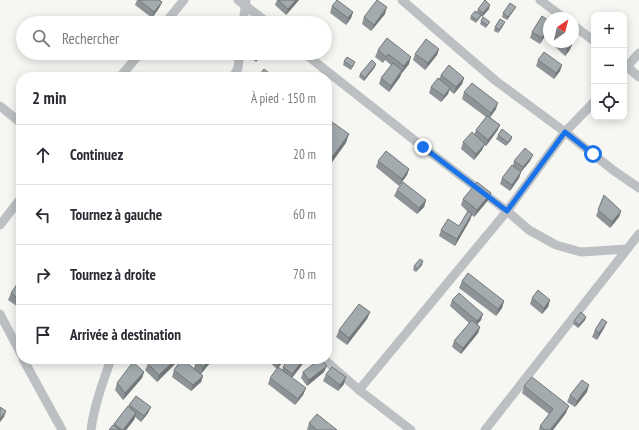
<!DOCTYPE html>
<html lang="fr">
<head>
<meta charset="utf-8">
<style>
	body { margin:0; font-family:"PT Sans Narrow",sans-serif; background:#f7f7f7; color:#2b2b33 }
	.controls { position:absolute; right:12px; top:12px; display:grid; overflow:hidden; border-radius:8px; box-shadow:0 2px 10px #0003 }
	.controls button { width:36px; height:36px; display:grid; place-items:center; padding:0; border:0; border-bottom:1px solid #e1e1e2; background:#fff; color:#2b2b33; font:20px sans-serif }
	.compass { position:absolute; left:543px; top:12px; width:36px; height:36px; border-radius:50%; background:#fff; box-shadow:0 2px 10px #0003; rotate:35deg }
	.stop { position:absolute; width:12px; height:12px; margin:-9px; border:3px solid #1a73e8; border-radius:50%; background:#fff }
	.stop.end { background:#1a73e8; border-color:#fff; box-shadow:0 1px 4px #0008 }
	.list { margin:0; padding:0; list-style:none }
	h2 { display:flex; justify-content:space-between; align-items:center; height:52px; margin:0; padding:0 16px; font-size:17px }
	h2 small { font-size:13px; font-weight:400; color:#7c7c81 }
	.list li { display:grid; grid-template-columns:26px 1fr auto; gap:12px; align-items:center; box-sizing:border-box; height:60px; padding:0 16px; border-top:1px solid #e1e1e2 }
	.list b { display:block; font-size:15px; white-space:nowrap }
	.list em { font-size:13px; font-style:normal; color:#7c7c81 }
	.icon { flex:none; width:22px; height:22px; fill:none; stroke:currentColor; stroke-width:2; stroke-linecap:round; stroke-linejoin:round }
	.map { position:relative; flex:none; width:639px; height:430px; overflow:hidden }
	.search { position:absolute; background:#fff; box-shadow:0 2px 10px #0003; left:16px; top:16px; width:316px; height:44px; display:flex; align-items:center; gap:10px; box-sizing:border-box; padding:0 14px; border-radius:22px; color:#7c7c81; font-size:15px }
	.panel { position:absolute; background:#fff; box-shadow:0 2px 10px #0003; left:16px; top:72px; width:316px; height:292px; border-radius:16px }
	.map>svg:first-child { display:block }
	.lines { fill:none; stroke-linecap:round; stroke-linejoin:round }
	.street { stroke:#bcc0c2; stroke-width:9 }
	.wall { fill:#8d9396 }
	.shaded-wall { fill:#73787a }
	.building { fill:#a4abaf; stroke:#73787a }
	.route { stroke:#1a73e8; stroke-width:5 }
</style>
</head>
<body>
<div class="map">
<svg width="639" height="430" viewBox="0 0 639 430">
	<rect width="100%" height="100%" fill="#f6f6f3"/>
	<g class="lines">
		<g class="street">
			<path d="M238,0L268,23"/>
			<path d="M402,0L454,45L496,81L565,132L613,170L639,188"/>
			<path d="M540,0L564,18"/>
			<path d="M165,23L184,0"/>
			<path d="M243,23L246,1"/>
			<path d="M573,25L594,41"/>
			<path d="M304,53L423,147L507,211L529,230L556,245L581,252L627,249"/>
			<path d="M624,64L639,77"/>
			<path d="M624,70L639,53"/>
			<path d="M120,77L140,53"/>
			<path d="M233,77L238,68L240,53"/>
			<path d="M0,106L11,115L21,123"/>
			<path d="M0,225L21,198"/>
			<path d="M0,314L21,354"/>
			<path d="M23,359L62,430"/>
			<path d="M324,359L359,390L411,430"/>
			<path d="M359,390L507,211L565,132L594,102"/>
			<path d="M91,430C94,406 103,382 111,359"/>
			<path d="M485,430L639,234"/>
		</g>
	</g>
	<g class="wall">
		<path d="M137,0H159L162,2L159,8L152,18L135,5Z"/>
		<path d="M277,0H299L286,15L275,5Z"/>
		<path d="M332,6L353,12L351,18L346,25L330,13Z"/>
		<path d="M478,9H489L482,17L481,16L480,18L476,23L470,19L471,16L477,12Z"/>
		<path d="M514,10L507,20L502,17L503,13Z"/>
		<path d="M385,14L371,31L362,24L364,17Z"/>
		<path d="M481,21L490,22L486,28L480,24Z"/>
		<path d="M549,21L540,44L530,38L532,32Z"/>
		<path d="M503,26L498,33L494,31L495,27Z"/>
		<path d="M387,38L409,64L402,73L400,77L389,92L379,84L381,78L391,65L385,60L383,63L375,57L378,50Z"/>
		<path d="M550,42H569L572,45L569,51L565,56Z"/>
		<path d="M439,49L437,55L425,70L413,60L415,54Z"/>
		<path d="M247,53H263L256,62L246,54Z"/>
		<path d="M538,60L562,65L560,71L554,79L536,66Z"/>
		<path d="M344,61L354,65L351,70L343,65Z"/>
		<path d="M375,67L364,81L359,77L360,74Z"/>
		<path d="M441,75L464,78L462,84L454,94L449,90L448,94L441,102L429,93L431,87L439,79Z"/>
		<path d="M464,92L496,109L490,117L500,125L497,131L486,146L484,145L482,150L474,160L461,149L463,142L474,135L476,130L486,117L462,99Z"/>
		<path d="M498,135L512,137L511,140L506,146L496,139Z"/>
		<path d="M378,161L409,169L407,175L399,186L376,167Z"/>
		<path d="M514,161H530L521,172L519,178L510,191L500,184L502,178L513,165Z"/>
		<path d="M397,190L426,200L424,207L417,214L394,196Z"/>
		<path d="M491,193L489,199L474,217L472,215L470,220L455,246L439,236L441,230L459,226L468,212L461,205L463,199Z"/>
		<path d="M604,195L621,211L619,217L610,228L596,216Z"/>
		<path d="M422,265L416,272L413,270L414,266Z"/>
		<path d="M21,281V309L8,300L11,293Z"/>
		<path d="M462,281L504,301L502,308L496,316L459,288Z"/>
		<path d="M532,298L550,300L548,307L542,314L530,304Z"/>
		<path d="M452,300L481,320L477,324L480,327L478,333L461,354L452,347L454,341L469,323L450,306Z"/>
		<path d="M370,312L367,319L347,345L336,337L339,330Z"/>
		<path d="M586,317L585,320L578,328L573,324L574,321Z"/>
		<path d="M607,322L604,328L597,340L592,337L595,330Z"/>
		<path d="M213,359L201,374L203,376L201,382L191,391L172,377L174,370L194,368L196,361Z"/>
		<path d="M268,359H286L278,367L282,370L283,367L305,361L292,378L306,388L303,395L295,405L268,384L270,378L277,369L267,360Z"/>
		<path d="M176,363L157,382L145,370L148,364Z"/>
		<path d="M144,372L142,378L123,400L115,390L117,383Z"/>
		<path d="M303,372H324L307,386L301,378Z"/>
		<path d="M326,374L344,384L338,391L323,381Z"/>
		<path d="M524,386L566,413L553,430H539L540,426L549,414L522,393Z"/>
		<path d="M587,392L575,407L567,402L570,395Z"/>
		<path d="M129,405L148,413L141,422L135,417L134,420L126,430H109L128,407Z"/>
		<path d="M309,423L337,430H307Z"/>
	</g>
	<g class="shaded-wall">
		<path d="M296,0H299L286,15L288,9Z"/>
		<path d="M162,2L159,8L152,18L154,12Z"/>
		<path d="M490,5L489,9L482,17L483,13Z"/>
		<path d="M387,7L385,14L371,31L374,25Z"/>
		<path d="M516,7L514,10L507,20L508,17Z"/>
		<path d="M353,12L351,18L346,25L348,18Z"/>
		<path d="M505,22L503,26L498,33L499,30Z"/>
		<path d="M549,28V30L540,44L542,38Z"/>
		<path d="M572,45L569,51L565,56L567,49Z"/>
		<path d="M439,49L437,55L425,70L428,63Z"/>
		<path d="M260,53H263L256,62L258,56Z"/>
		<path d="M411,57L409,64L402,73L404,66Z"/>
		<path d="M376,64L375,67L364,81L365,78Z"/>
		<path d="M562,65L560,71L554,79L556,73Z"/>
		<path d="M402,70L400,77L389,92L391,86Z"/>
		<path d="M464,78L462,84L454,94L456,87Z"/>
		<path d="M450,88L448,94L441,102L444,96Z"/>
		<path d="M498,103L496,109L489,119L491,113Z"/>
		<path d="M500,125L497,131L486,146L488,140Z"/>
		<path d="M349,134L346,143L327,169V164Z"/>
		<path d="M512,137L511,140L506,146Z"/>
		<path d="M485,144L482,150L474,160L476,154Z"/>
		<path d="M533,155L530,161L520,173L523,167Z"/>
		<path d="M409,169L407,175L399,186L402,179Z"/>
		<path d="M521,172L519,178L510,191L512,185Z"/>
		<path d="M491,193L489,199L474,217L477,210Z"/>
		<path d="M426,200L424,207L417,214L419,208Z"/>
		<path d="M621,211L619,217L610,228L612,222Z"/>
		<path d="M472,214L470,220L455,246L457,239Z"/>
		<path d="M423,261L422,265L416,272L418,269Z"/>
		<path d="M330,267L328,273L327,274V271Z"/>
		<path d="M550,300L548,307L542,314L544,308Z"/>
		<path d="M504,301L502,308L496,316L498,309Z"/>
		<path d="M370,312L367,319L347,345L349,338Z"/>
		<path d="M483,314L481,320L475,327L477,321Z"/>
		<path d="M586,317L585,320L578,328L579,325Z"/>
		<path d="M607,322L604,328L597,340L599,333Z"/>
		<path d="M480,327L478,333L461,354L463,348Z"/>
		<path d="M176,359H177L176,363L157,382L159,375Z"/>
		<path d="M210,359H213L201,374L203,367Z"/>
		<path d="M282,359H286L277,369L279,362Z"/>
		<path d="M304,359H305V361L290,380L292,374Z"/>
		<path d="M327,366L324,372L307,386L309,380Z"/>
		<path d="M144,372L142,378L123,400L125,393Z"/>
		<path d="M203,376L201,382L191,391L193,385Z"/>
		<path d="M346,377L344,384L338,391L340,385Z"/>
		<path d="M589,385L587,392L575,407L577,401Z"/>
		<path d="M306,388L303,395L295,405L298,399Z"/>
		<path d="M569,406L566,413L553,430H550Z"/>
		<path d="M151,407L148,413L141,422L144,416Z"/>
		<path d="M6,411L4,417L0,422V419Z"/>
		<path d="M136,413L134,420L126,430H123Z"/>
	</g>
	<g class="building">
		<path d="M139,0H159L162,2L154,12Z"/>
		<path d="M278,0H296L288,9Z"/>
		<path d="M337,0L353,12L348,18L332,6Z"/>
		<path d="M377,0L387,7L374,25L364,17Z"/>
		<path d="M485,0L490,5L483,13L478,9Z"/>
		<path d="M510,3L516,7L508,17L503,13Z"/>
		<path d="M475,11L481,15L477,20L471,16Z"/>
		<path d="M542,16L549,21V28L542,38L532,32Z"/>
		<path d="M483,17L490,22L487,25L481,21Z"/>
		<path d="M500,19L505,22L499,30L495,27Z"/>
		<path d="M266,20L270,23H263Z"/>
		<path d="M387,38L411,57L404,66L388,54L386,57L378,50Z"/>
		<path d="M426,39L439,49L428,63L415,54Z"/>
		<path d="M560,42H569L572,45L567,49Z"/>
		<path d="M544,52L562,65L556,73L538,60Z"/>
		<path d="M255,53H260L258,56Z"/>
		<path d="M347,57L355,62L352,67L344,61Z"/>
		<path d="M372,60L376,64L365,78L360,74Z"/>
		<path d="M393,63L402,70L391,86L381,78Z"/>
		<path d="M449,65L464,78L456,87L441,75Z"/>
		<path d="M264,69L274,77H258Z"/>
		<path d="M438,78L450,88L444,96L431,87Z"/>
		<path d="M472,83L498,103L491,113L464,92Z"/>
		<path d="M487,116L500,125L488,140L476,130Z"/>
		<path d="M332,122L349,134L327,164V129Z"/>
		<path d="M502,129L512,137L508,143L498,135Z"/>
		<path d="M472,132L485,144L476,154L463,142Z"/>
		<path d="M525,148L533,155L523,167L514,161Z"/>
		<path d="M386,151L409,169L402,179L378,161Z"/>
		<path d="M512,165L521,172L512,185L502,178Z"/>
		<path d="M403,182L426,200L419,208L397,190Z"/>
		<path d="M477,182L491,193L477,210L463,199Z"/>
		<path d="M604,195L621,211L612,222L598,210Z"/>
		<path d="M468,211L472,214L457,239L441,230L448,219L459,226Z"/>
		<path d="M420,259L423,261L418,269L414,266Z"/>
		<path d="M327,264L330,267L327,271Z"/>
		<path d="M468,273L504,301L498,309L462,281Z"/>
		<path d="M20,280L21,281V301L11,293Z"/>
		<path d="M538,290L550,300L544,308L532,298Z"/>
		<path d="M459,293L483,314L477,321L452,300Z"/>
		<path d="M359,304L370,312L349,338L339,330Z"/>
		<path d="M581,312L586,317L579,325L574,321Z"/>
		<path d="M602,319L607,322L599,333L595,330Z"/>
		<path d="M472,320L480,327L463,348L454,341Z"/>
		<path d="M153,359H176L159,375L148,364Z"/>
		<path d="M182,359L203,376L193,385L174,370Z"/>
		<path d="M198,359H210L203,367L196,361Z"/>
		<path d="M276,359H282L279,362Z"/>
		<path d="M288,359H304L292,374L283,367Z"/>
		<path d="M320,359H321L327,366L309,380L303,372Z"/>
		<path d="M133,362L144,372L125,393L117,383Z"/>
		<path d="M278,367L306,388L298,399L270,378Z"/>
		<path d="M332,367L346,377L340,385L326,374Z"/>
		<path d="M532,377L569,406L550,430H545L540,426L553,409L524,386Z"/>
		<path d="M582,380L589,385L577,401L570,395Z"/>
		<path d="M136,396L151,407L144,416L129,405Z"/>
		<path d="M128,406L136,413L123,430H122L114,424Z"/>
		<path d="M0,407L6,411L0,419Z"/>
		<path d="M317,414L337,430H317L309,423Z"/>
		<path d="M113,425L120,430H109Z"/>
	</g>
	<g class="lines">
		<path class="route" d="M423,147L507,211L565,132L593,154"/>
	</g>
</svg>
<div class="controls">
<button>+</button>
<button>−</button>
<button><svg class="icon" aria-label="locate" viewBox="0 0 24 24"><circle cx="12" cy="12" r="6"/><path d="M12 2v4M12 18v4M2 12h4M18 12h4"/></svg></button>
</div>
<svg class="compass" viewBox="-18 -18 36 36"><path d="M0-13l5 13h-10z" fill="#e53935"/><path d="M0 13l5-13h-10z" fill="#7c7c81"/></svg>
<div class="stop" style="left:593px;top:154px"></div>
<div class="stop end" style="left:423px;top:147px"></div>
<div class="search"><svg class="icon" aria-label="search" viewBox="0 0 24 24"><circle cx="10" cy="10" r="6"/><path d="M15 15l6 6"/></svg>Rechercher</div>
<section class="panel">
<h2>2 min<small>À pied · 150 m</small></h2>
<ul class="list">
<li><svg class="icon" aria-label="ahead" viewBox="0 0 24 24"><path d="M12 20V5M6 11l6-6 6 6"/></svg><div><b>Continuez</b></div><em>20 m</em></li>
<li><svg class="icon" aria-label="left" viewBox="0 0 24 24"><path d="M17 20v-9H6M10 6l-5 5 5 5"/></svg><div><b>Tournez à gauche</b></div><em>60 m</em></li>
<li><svg class="icon" aria-label="right" viewBox="0 0 24 24"><path d="M7 20v-9h11M14 6l5 5-5 5"/></svg><div><b>Tournez à droite</b></div><em>70 m</em></li>
<li><svg class="icon" aria-label="arrive" viewBox="0 0 24 24"><path d="M6 21V4h12l-3 4 3 4H6"/></svg><div><b>Arrivée à destination</b></div></li>
</ul>
</section>
</div>
</body>
</html>
